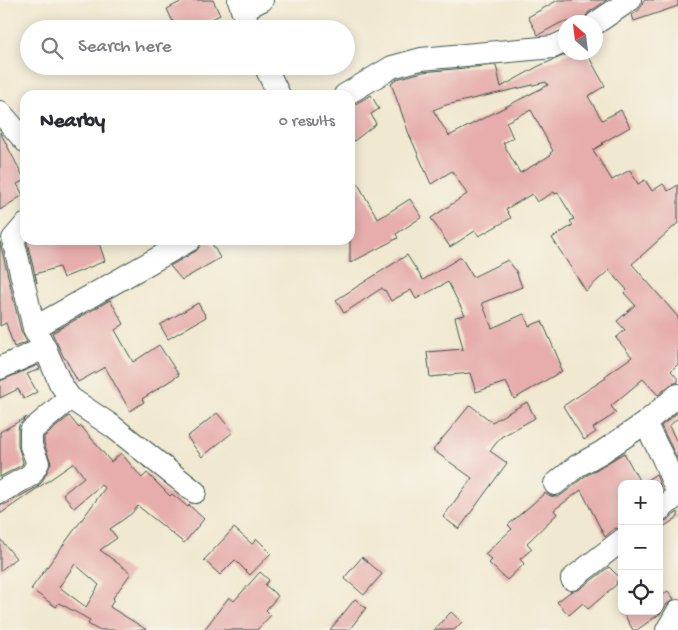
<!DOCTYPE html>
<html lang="en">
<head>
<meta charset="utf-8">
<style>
	body { margin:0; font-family:"Gochi Hand",sans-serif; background:#f7f7f7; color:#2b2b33 }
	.controls { position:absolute; right:15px; bottom:15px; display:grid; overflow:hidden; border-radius:10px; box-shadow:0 2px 12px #0003 }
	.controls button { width:45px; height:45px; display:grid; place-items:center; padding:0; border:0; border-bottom:1px solid #e1e1e2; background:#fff; color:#2b2b33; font:25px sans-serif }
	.compass { position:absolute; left:558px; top:15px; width:45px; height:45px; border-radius:50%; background:#fff; box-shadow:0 2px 12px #0003; rotate:332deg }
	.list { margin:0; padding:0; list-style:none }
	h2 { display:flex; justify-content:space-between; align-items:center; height:65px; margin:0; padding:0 20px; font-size:21px }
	h2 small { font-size:16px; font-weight:400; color:#7c7c81 }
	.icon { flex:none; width:28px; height:28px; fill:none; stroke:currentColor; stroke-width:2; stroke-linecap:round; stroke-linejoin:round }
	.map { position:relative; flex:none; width:678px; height:630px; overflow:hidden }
	.search { position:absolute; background:#fff; box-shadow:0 2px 12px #0003; left:20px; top:20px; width:335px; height:55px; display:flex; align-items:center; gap:12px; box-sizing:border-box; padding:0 18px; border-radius:28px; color:#7c7c81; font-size:19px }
	.panel { position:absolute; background:#fff; box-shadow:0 2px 12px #0003; left:20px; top:90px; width:335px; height:155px; border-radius:15px }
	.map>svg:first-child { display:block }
	.building { fill:#e6adac; fill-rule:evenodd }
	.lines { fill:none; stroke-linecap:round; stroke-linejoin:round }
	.minor-casing { stroke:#3e574b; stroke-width:24 }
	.minor { stroke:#fff; stroke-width:22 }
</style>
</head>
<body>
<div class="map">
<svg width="678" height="630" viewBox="0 0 678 630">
	<rect width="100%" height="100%" fill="#f7f3e8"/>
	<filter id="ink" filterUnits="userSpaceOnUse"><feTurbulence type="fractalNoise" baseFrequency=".02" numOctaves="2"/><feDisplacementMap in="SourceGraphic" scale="10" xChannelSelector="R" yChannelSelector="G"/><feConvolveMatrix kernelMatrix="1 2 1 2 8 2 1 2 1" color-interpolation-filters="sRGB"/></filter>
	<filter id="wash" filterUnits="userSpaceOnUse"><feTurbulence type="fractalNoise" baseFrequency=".0096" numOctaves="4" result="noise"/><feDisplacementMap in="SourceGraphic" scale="20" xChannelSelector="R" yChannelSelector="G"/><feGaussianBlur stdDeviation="1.12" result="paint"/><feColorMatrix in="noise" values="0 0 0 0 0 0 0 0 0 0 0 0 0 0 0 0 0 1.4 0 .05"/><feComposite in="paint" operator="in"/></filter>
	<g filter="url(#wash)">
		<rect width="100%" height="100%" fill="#f0e8d0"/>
		<g id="blocks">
			<g class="building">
				<path d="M184,0H213L220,15L192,29H176L167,9Z"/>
				<path d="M558,0H607L589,12L584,19L578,22H562L538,35L528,17Z"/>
				<path d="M646,0H678V6L634,21L632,15L638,11L642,6L643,1Z"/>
				<path d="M572,52H586L605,86L588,96L602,120L621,110L630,127L602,143L603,144L593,150L612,180L630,170L638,184L645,180L652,191L663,184L668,191L678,185V223L632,264L678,317V364L671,371L678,379V382L670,385L658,395L643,379L611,406L616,413L593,428L596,432L584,440L563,406L606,378L605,376L632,357L616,338L625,330L617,321L635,305L624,293L627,290L609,270L586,291L552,238L573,225L570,221L574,219L558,193L555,194L554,192L537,202L532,194L506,209L511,218L479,236L475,231L450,247L431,218L467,194L452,171L431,184L409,134L391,83L397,79L423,72L496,65L501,87L539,66ZM546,82L548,85L449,136L433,110L446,105ZM531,110L553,151L550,153L551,155L520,173L503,143L513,138L506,122Z"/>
				<path d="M371,95L379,109L371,114L376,124L350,144V107Z"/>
				<path d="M0,132L25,180L17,184L23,195L0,210Z"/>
				<path d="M350,170L378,219L410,199L422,217L396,234L398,238L350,263Z"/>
				<path d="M29,240H98L105,261L63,278L59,267L35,274L37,283L27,242Z"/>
				<path d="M208,240H210L220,258L182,280L170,266L196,251L202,243Z"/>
				<path d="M0,242L21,331L27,342L14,347L6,323L0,326Z"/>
				<path d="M407,255L423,280L461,257L473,277L508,260L516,271L522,287L482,303L492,328L524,314L529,326L542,321L561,365L559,366L562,371L514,399L506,382L476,392L470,373L430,377L427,352L463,349L455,317L465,315L448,282L416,299L411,290L391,301L385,290L384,291L382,288L344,313L336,300Z"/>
				<path d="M110,300L124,324L115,330L133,362L159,345L179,375L142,399L144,402L130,411L105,367L78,382L65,358H64L52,333Z"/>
				<path d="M198,303L206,317L168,339L160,325Z"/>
				<path d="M38,365L40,369L27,374L37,392L24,399L18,389L0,398V381Z"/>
				<path d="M527,402L535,418L501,437L490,451L507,463L459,529L443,517L472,478L433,450L470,405L492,422Z"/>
				<path d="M678,412V418L669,426L678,444V460L661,426Z"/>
				<path d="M217,413L233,432L202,457L187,437Z"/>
				<path d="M69,416L79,428L81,426L111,462L121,453L142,478L147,473L170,496L172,494L188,507L189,505L204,519L184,543L138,506L131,514L110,529L117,538L100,550L131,573L113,598L114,599L110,607L147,630H98L88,624L90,620L59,603L56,607L31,589L105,488L101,485L74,508L63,494L84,477L74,463L0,514V505L6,504L37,487L42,482L51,463L44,443V437ZM75,564L99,585L86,607L59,587Z"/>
				<path d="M27,417L19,425L18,431V446L23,462L22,465L0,477V432Z"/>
				<path d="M624,453L641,484L656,474L662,491L659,493V484H622V527L614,529L605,537L581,490L554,510L557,514L527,543L532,549L520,559L524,564L507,580L489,563L492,560L485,554L512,529L508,525L545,493L551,496L558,497L563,494L584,477Z"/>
				<path d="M678,512V517L659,530V523L667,520Z"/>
				<path d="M234,528L252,544L257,539L271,553L250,575L235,560L220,575L204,560Z"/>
				<path d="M0,539L16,558L0,571Z"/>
				<path d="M362,557L382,574L364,595L344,578Z"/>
				<path d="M609,567L621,579L616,582L617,584L588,609L583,603L569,615L557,602L570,592L580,589Z"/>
				<path d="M260,572L269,580L265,585L278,596L266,610L271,615L257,630H204L229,597L234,601Z"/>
				<path d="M668,591L674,599L667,604L661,613L637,630H633L622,611H659V596Z"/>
				<path d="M355,599L366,608L349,630H330Z"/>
				<path d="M451,612L462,622L454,630H434Z"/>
			</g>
		</g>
	</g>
	<g filter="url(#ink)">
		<use href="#blocks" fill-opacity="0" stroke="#3e574b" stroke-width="1"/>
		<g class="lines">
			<g class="minor-casing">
				<g id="minor">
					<path d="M239,0L250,29"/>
					<path d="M242,10L262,0"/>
					<path d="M596,23L630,0"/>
					<path d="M265,66L279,95"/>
					<path d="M345,95L392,67L421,59L553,47L566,41"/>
					<path d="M0,112L25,141"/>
					<path d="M25,225L13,239L34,328L45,348L60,383L70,398L112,426L195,492"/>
					<path d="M34,328L190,240"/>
					<path d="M0,368L45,348"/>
					<path d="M645,423L663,458L678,494"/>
					<path d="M555,484L577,466L602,452L645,423L678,395"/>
					<path d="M0,492L31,475L38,463L31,446V431L70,398"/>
					<path d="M659,510L678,495"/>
					<path d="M572,579L622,540"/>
					<path d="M667,630L678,611"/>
				</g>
			</g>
			<use href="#minor" class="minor"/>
		</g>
	</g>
</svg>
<div class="controls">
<button>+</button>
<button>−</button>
<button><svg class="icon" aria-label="locate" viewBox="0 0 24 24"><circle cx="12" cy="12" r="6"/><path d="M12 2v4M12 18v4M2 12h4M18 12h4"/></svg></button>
</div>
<svg class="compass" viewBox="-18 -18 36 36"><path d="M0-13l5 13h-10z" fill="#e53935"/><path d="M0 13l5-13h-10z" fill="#7c7c81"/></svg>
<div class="search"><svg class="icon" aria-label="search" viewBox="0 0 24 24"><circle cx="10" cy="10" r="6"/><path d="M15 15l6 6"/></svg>Search here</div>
<section class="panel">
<h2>Nearby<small>0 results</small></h2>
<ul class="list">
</ul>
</section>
</div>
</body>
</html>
